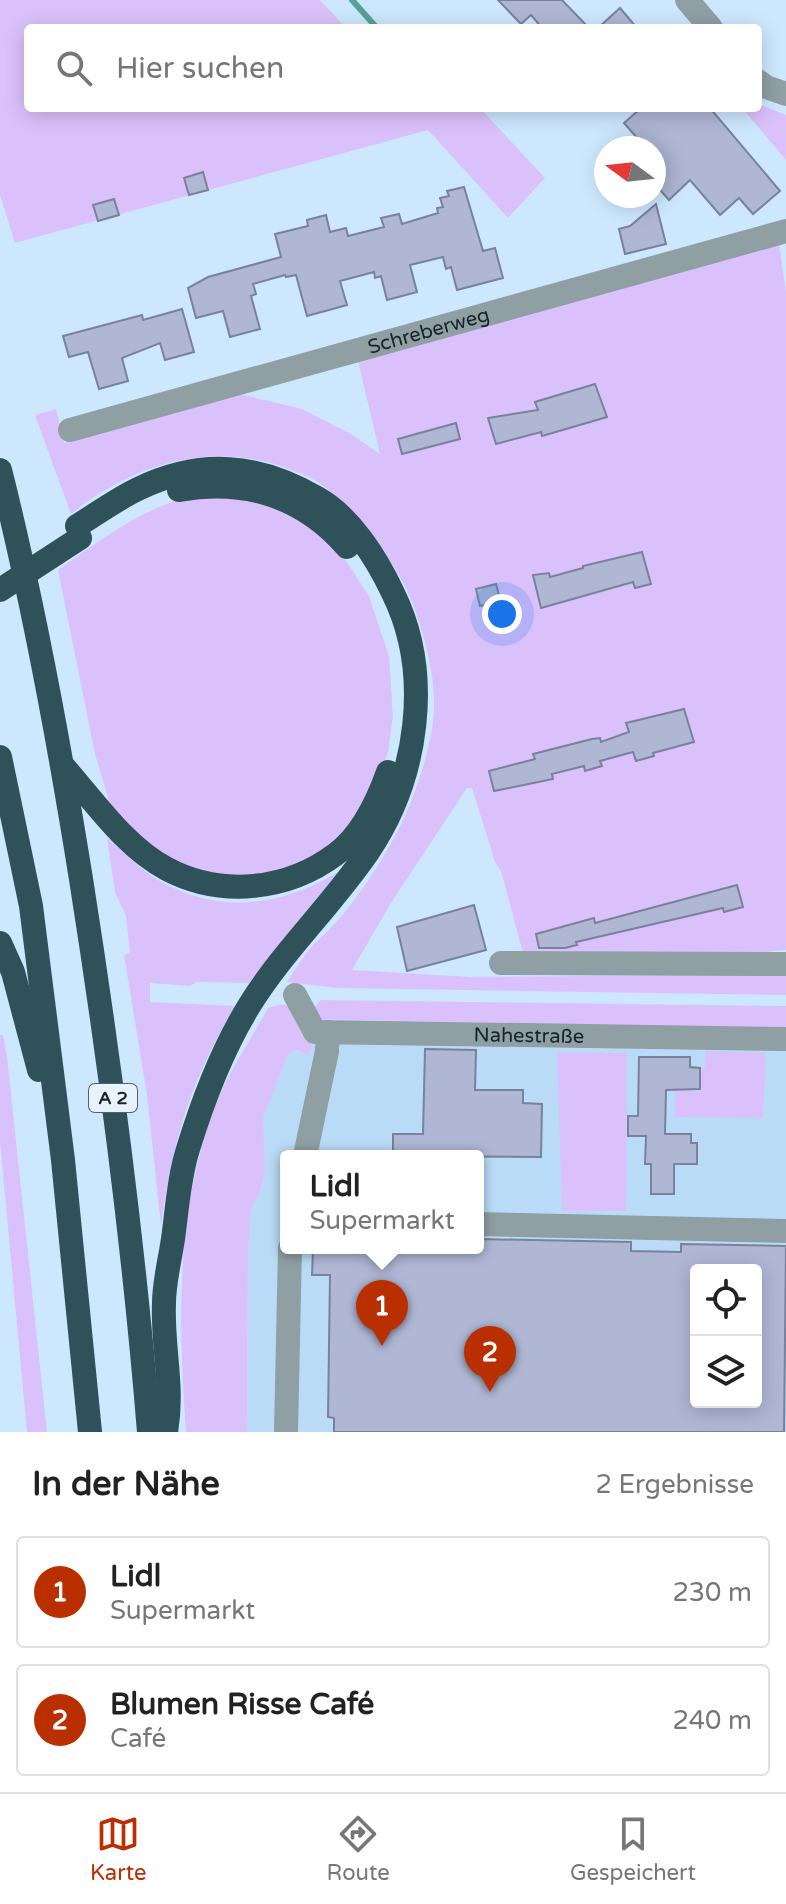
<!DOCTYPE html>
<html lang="de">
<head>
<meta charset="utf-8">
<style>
	body { margin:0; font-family:"Varela Round",sans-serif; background:#f2f2f2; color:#222 }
	.controls { position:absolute; right:24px; bottom:24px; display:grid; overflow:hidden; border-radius:8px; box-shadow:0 4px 20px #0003 }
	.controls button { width:72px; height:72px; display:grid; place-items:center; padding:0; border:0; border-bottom:2px solid #e0e0e0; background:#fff; color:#222; font:40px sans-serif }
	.compass { position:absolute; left:594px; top:136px; width:72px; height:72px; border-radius:50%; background:#fff; box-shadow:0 4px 20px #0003; rotate:285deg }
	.you { position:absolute; left:502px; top:614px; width:28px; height:28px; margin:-20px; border:6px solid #fff; border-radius:50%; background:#1a73e8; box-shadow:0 0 0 12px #1a73e833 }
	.badge { display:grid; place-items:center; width:52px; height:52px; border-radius:50%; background:#b92f00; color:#fff; font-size:26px; font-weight:700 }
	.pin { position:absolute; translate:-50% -66px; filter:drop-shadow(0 2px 4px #0008) }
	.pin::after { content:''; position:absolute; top:42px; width:28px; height:24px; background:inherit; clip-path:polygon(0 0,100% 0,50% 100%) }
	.popup { position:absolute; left:280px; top:1150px; width:204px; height:104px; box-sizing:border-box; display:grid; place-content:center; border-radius:8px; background:#fff; filter:drop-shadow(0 2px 6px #0005); font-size:26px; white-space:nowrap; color:#767676 }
	.popup b { font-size:30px; color:#222 }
	.popup::after { content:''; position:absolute; left:50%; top:100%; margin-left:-16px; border:16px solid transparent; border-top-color:#fff }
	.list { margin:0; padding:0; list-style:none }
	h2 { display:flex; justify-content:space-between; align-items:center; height:104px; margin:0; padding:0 32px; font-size:34px }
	h2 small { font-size:26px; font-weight:400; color:#767676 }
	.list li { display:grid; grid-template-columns:52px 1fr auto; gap:24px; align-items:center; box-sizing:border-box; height:112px; margin:0 16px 16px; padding:0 16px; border:2px solid #e0e0e0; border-radius:8px }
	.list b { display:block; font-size:30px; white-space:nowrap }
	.list p { margin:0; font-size:26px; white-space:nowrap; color:#767676 }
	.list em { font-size:26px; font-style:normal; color:#767676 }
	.icon { flex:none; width:44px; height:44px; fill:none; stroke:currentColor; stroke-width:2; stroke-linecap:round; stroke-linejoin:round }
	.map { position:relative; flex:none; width:786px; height:1432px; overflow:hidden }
	.search { position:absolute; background:#fff; box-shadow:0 4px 20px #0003; left:24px; right:24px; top:24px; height:88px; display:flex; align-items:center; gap:20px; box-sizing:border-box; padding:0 28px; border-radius:8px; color:#767676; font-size:30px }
	.sheet { height:360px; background:#fff }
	nav { display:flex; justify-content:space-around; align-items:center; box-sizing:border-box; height:112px; border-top:2px solid #e0e0e0; background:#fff; font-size:22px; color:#767676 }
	nav a { display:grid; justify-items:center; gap:4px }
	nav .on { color:#b92f00 }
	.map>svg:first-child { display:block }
	.built { fill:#badbf7; fill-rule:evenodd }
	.green { fill:#dbc1fc }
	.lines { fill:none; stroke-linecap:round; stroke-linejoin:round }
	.stream { stroke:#58a198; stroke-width:6 }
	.building { fill:#afb7d4; stroke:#7a819c; stroke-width:2; fill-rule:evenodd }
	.minor { stroke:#8f9fa3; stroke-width:24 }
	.highway { stroke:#2f525a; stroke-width:24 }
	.highway-bridge { stroke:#2f525a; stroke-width:24 }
	.labels { text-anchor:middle; stroke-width:8; stroke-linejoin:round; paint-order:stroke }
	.shield { fill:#e8f2fc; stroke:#566069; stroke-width:2 }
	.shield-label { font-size:18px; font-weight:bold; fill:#18222a }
	.street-label { font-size:20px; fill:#18222a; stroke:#e8f2fc }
</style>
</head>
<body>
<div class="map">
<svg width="786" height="1432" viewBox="0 0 786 1432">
	<rect width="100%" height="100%" fill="#cde8fe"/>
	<path class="built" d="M314,1019L786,1029V1432H247L248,1255L251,1207L260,1192L265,1172L262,1118L288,1054L298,1050L304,1052L306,1022ZM286,1156H478V1248H286ZM696,1270H756V1402H696Z"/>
	<g class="green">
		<path d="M0,0H320L346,28H28V108H480L545,178L508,218L428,130L15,243L0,195Z"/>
		<path d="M758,104L786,115V160L742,108H758Z"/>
		<path d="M779,244L786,292V950L732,955L523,953L501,871L495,862L472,788H467L391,903L352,970L471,977L786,974V995L338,988L287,982C295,970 302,958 311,947C321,937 332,928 341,917C388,858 418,803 432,729C438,692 430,657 419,622C411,594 401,577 384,552C366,525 345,502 318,482C311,477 300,474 291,470C214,439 134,463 71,514L35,415L56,409L64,443L240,394L302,409L351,434L380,454L358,361Z"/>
		<path d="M196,496L252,497L302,518L341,553L369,596L389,656L393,716L388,752L372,797L329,848L274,873L219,877L162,855L130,829L110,804L95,754L58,570C100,541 144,505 196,496Z"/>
		<path d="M107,838C124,853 141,870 160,881C220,915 282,906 338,872L249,983L197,982L190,986L150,983V1002L235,1006C190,1082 173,1139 161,1226L147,1095L124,955L130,953L126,916L115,892Z"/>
		<path d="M321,1000L786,1006V1029L314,1019L311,1012Z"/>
		<path d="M282,1004C304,1011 308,1028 312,1049L307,1055L298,1050L288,1054L263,1118L265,1172L260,1192L251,1208L248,1255L247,1432H186C178,1320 175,1206 218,1099C231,1068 252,1038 268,1008Z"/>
		<path d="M0,1035H3L7,1056L47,1432H27L0,1142Z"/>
		<path d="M705,1051L766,1053L763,1118L675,1117V1091H701V1068H705Z"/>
		<path d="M557,1052L627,1053L626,1211H562Z"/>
	</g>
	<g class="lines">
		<path class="stream" d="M352,0L377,28"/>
	</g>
	<g class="building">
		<path d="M498,0H562L589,28H542L531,15L521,24Z"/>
		<path d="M620,8L637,28H598Z"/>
		<path d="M641,108H710L780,191L753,214L739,198L720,215L690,180L669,200L654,183V148H646L624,123Z"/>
		<path d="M203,172L208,190L189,195L184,178Z"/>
		<path d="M464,187L483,251L495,248L503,278L457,290L451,267L446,269L443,257L410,265L417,292L387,300L381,276L375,278L374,272L340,281L347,305L307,316L296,275L286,277L285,275L253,284L256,294L251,296L260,329L230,337L223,311L196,318L188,288L208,277L281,257L275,234L308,226L307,220L326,215L330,232L346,228L348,236L384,227L381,218L399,214L402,224L438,213L437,208L443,207L440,198L449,196L447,191Z"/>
		<path d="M114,199L119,215L98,221L93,205Z"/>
		<path d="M656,204L666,244L625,254L619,229L630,226Z"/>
		<path d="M182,309L194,352L165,360L160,343L122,358L128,381L99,389L88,352L69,357L63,336L142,315L143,320Z"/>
		<path d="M595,384L607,417L542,436L541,432L496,444L488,418L538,410L535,402Z"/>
		<path d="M456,423L460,439L402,454L398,439Z"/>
		<path d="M642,552L651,584L635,588L633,582L541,608L533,575L549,573L550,577L583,568V566Z"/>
		<path d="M496,584L506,622L489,626L484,605L480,606L476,589Z"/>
		<path d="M684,709L694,742L653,753L654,756L636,761L633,752L600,761L602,766L585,771L584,766L552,774L553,779L494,791L489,771L535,759L533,754L592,739L600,738L601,742L629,732L626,723Z"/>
		<path d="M737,885L743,907L724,912L723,908L576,942L577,945L565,948H539L536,934L594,918L595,923Z"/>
		<path d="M474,905L486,950L407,971L397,927Z"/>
		<path d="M425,1049L476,1050L475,1090H523V1103L542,1104L541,1157L393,1156V1134H423Z"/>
		<path d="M639,1057H690V1067L700,1068V1089L666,1090L665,1134H691V1143H697V1164H674V1194H651V1164H645L646,1136H628V1116H638Z"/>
		<path d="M478,1239L631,1242V1251L681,1252V1244L786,1246L784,1432H334V1418L328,1417L330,1275H312L313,1250L478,1248ZM696,1270H756V1402H696Z"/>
	</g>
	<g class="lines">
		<g class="minor">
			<path d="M687,0L711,28"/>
			<path d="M758,81L766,87L786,94"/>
			<path id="s1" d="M70,430L786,231"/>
			<path d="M501,963L786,964"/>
			<path id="s2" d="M295,995L315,1032L786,1039"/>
			<path d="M305,1156L327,1051L328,1032"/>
			<path d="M478,1224L786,1231"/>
			<path d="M286,1432L290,1248"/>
		</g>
		<g class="highway">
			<path d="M0,470C34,605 59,742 81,879C110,1063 134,1247 149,1432"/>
			<path d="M179,490C244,478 303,496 347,547"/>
			<path d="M77,526C98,513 117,499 138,489C202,458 258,464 317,498C351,517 377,559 393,593C433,674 418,778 368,852C331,906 283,951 249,1006C222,1050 203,1100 188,1149C179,1177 177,1210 173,1239C170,1260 164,1282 164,1303C162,1348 174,1386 166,1432"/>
			<path d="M0,757L31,906L63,1160L90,1432"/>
			<path d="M63,766C94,801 125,847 167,869C222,898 288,890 336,854C361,836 378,800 388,772"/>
			<path d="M0,943L13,972L39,1070"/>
		</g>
		<path class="highway-bridge" d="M0,590L80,538"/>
	</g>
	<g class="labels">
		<rect class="shield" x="89" y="1084" width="48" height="28" rx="6"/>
		<g class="shield-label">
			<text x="113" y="1104">A 2</text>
		</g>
		<g class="street-label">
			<text dy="7" stroke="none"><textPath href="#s1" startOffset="372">Schreberweg</textPath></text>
			<text dy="7" stroke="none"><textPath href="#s2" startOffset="256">Nahestraße</textPath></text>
		</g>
	</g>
</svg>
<div class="controls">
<button><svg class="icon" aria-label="locate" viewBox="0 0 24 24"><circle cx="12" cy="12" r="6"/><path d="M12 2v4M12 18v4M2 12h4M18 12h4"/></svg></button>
<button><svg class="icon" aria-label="layers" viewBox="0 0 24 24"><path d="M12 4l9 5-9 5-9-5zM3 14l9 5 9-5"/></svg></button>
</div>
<svg class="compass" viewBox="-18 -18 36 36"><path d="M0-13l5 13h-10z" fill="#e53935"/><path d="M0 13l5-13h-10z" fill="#767676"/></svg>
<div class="you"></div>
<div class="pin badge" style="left:382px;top:1346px">1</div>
<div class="popup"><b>Lidl</b>Supermarkt</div>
<div class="pin badge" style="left:490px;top:1392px">2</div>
<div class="search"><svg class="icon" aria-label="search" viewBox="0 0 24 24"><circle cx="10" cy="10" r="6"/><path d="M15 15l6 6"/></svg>Hier suchen</div>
</div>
<section class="sheet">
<h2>In der Nähe<small>2 Ergebnisse</small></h2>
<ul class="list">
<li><span class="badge">1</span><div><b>Lidl</b><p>Supermarkt</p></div><em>230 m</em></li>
<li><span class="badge">2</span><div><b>Blumen Risse Café</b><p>Café</p></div><em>240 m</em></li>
</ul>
</section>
<nav>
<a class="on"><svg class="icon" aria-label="map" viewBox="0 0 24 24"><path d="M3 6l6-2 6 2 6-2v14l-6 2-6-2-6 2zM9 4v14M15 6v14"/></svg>Karte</a>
<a><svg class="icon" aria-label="directions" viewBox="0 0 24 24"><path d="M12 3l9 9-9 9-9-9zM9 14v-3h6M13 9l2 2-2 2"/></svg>Route</a>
<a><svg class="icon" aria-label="saved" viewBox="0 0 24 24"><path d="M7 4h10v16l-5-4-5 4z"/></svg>Gespeichert</a>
</nav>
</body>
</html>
